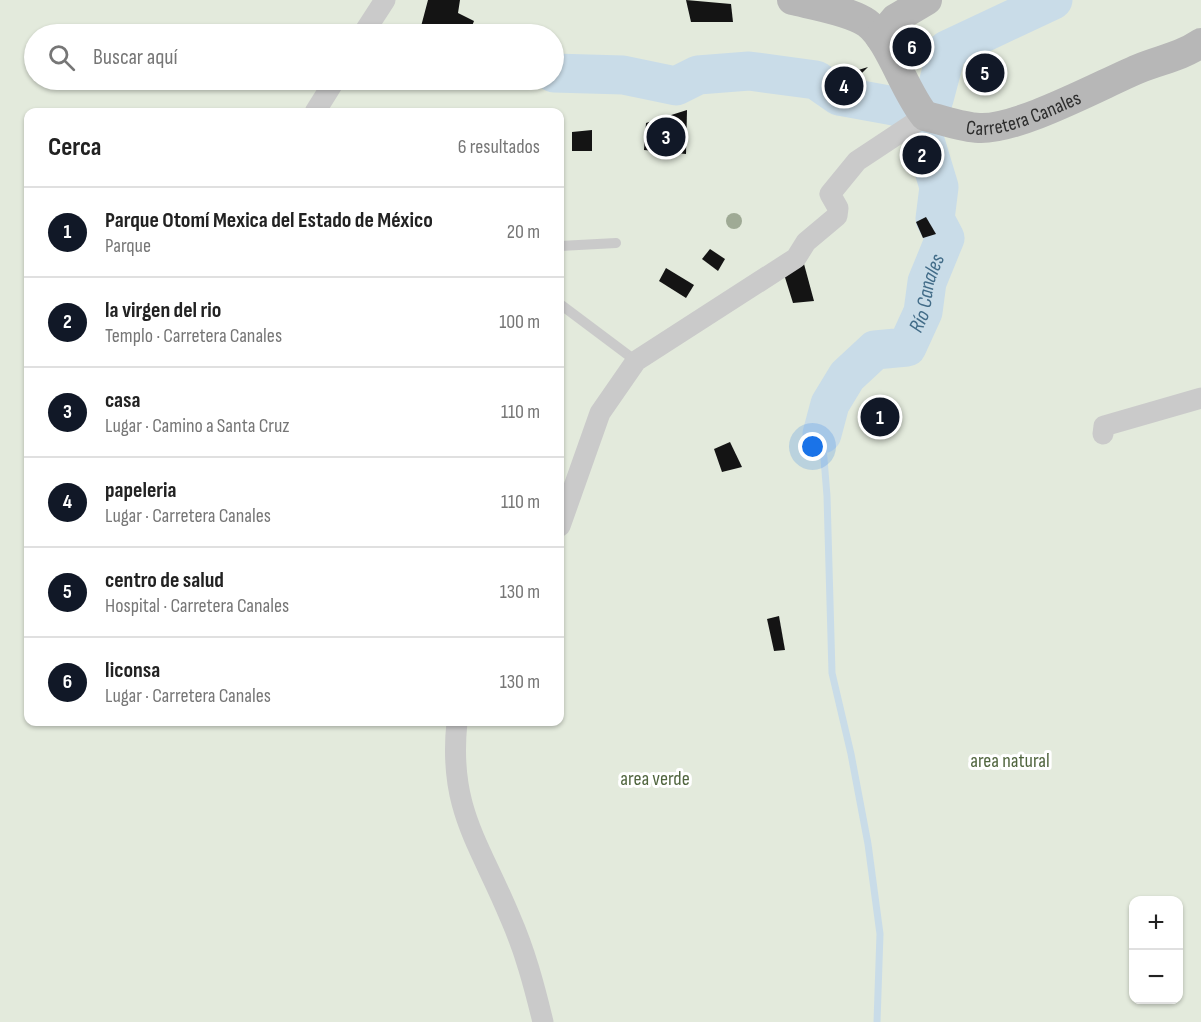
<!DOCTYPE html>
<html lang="es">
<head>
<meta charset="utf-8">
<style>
	body { margin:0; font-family:"Sofia Sans Condensed",sans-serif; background:#f6f6f6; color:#222 }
	.controls { position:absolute; right:18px; bottom:18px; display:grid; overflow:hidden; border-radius:12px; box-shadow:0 2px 4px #0004 }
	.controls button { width:54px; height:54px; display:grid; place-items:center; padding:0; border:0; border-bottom:2px solid #e0e0e0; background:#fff; color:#222; font:30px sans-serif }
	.you { position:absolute; left:813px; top:447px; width:21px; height:21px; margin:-15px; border:4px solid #fff; border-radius:50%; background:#1a73e8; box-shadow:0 0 0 9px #1a73e833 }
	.badge { display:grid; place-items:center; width:39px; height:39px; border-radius:50%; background:#111827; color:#fff; font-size:20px; font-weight:700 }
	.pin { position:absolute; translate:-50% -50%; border:3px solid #fff; box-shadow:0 2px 6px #0006 }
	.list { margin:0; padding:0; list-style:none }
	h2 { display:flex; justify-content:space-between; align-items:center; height:78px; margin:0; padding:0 24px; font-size:26px }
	h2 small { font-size:20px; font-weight:400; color:#767676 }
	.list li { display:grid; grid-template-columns:39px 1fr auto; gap:18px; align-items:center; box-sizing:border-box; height:90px; padding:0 24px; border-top:2px solid #e0e0e0 }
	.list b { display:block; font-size:22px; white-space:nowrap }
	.list p { margin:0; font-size:20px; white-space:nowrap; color:#767676 }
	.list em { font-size:20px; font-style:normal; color:#767676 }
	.icon { flex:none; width:33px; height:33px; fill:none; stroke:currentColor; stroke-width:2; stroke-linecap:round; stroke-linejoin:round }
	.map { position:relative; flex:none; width:1201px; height:1022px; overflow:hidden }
	.search { position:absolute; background:#fff; box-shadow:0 2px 4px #0004; left:24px; top:24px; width:540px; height:66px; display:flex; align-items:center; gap:15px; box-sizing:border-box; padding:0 21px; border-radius:33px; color:#767676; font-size:22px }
	.panel { position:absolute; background:#fff; box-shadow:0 2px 4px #0004; left:24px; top:108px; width:540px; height:618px; border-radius:12px }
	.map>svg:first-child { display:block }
	.green { fill:#e3eadc; fill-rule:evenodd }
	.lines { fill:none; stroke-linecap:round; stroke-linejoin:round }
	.stream { stroke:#c9dce8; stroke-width:7 }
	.river { stroke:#c9dce8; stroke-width:39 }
	.building { fill:#141414 }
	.lane { stroke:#cacaca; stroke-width:10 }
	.street { stroke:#cacaca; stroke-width:21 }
	.secondary { stroke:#b7b7b7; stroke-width:30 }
	.tree { fill:#9faa95 }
	.labels { text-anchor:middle; stroke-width:6; stroke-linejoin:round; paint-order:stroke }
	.street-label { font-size:20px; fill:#2d2d2d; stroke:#fff }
	.park-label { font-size:20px; fill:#50653e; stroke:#fff }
	.water-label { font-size:21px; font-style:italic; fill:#426c88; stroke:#fff }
</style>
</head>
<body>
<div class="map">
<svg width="1201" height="1022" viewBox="0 0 1201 1022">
	<rect width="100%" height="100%" fill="#fff"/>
	<path class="green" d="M0,0H1201V1022H0ZM34,34H554V80H34ZM28,112H560V722H28ZM1134,900H1178V1000H1134Z"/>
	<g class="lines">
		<path class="stream" d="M822,434L827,496L832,673L851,754L868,844L880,934L877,1022"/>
		<g class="river">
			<path d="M554,73L623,75L676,86L698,75L749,71L816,80L839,96L894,106L912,112L932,109"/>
			<path d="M934,99L947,50L1053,0"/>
			<path id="s1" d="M822,434L830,404L847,376L875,350L907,347L923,312L927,282L945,238L935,219L939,187L926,144"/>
		</g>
	</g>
	<g class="building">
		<path d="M428,0H460L458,13L474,21L469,34H419Z"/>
		<path d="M686,0L731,4L733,22H691Z"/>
		<path d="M913,28L931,40L908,68L894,55Z"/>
		<path d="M868,67L839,96V76Z"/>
		<path d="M687,110L686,154L644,150L646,123Z"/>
		<path d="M592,130V151H572V132Z"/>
		<path d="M923,147L926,159L914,151Z"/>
		<path d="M926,217L936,234L923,238L916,222Z"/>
		<path d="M710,249L725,259L718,271L702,259Z"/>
		<path d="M804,264L814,301L793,303L783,271Z"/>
		<path d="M666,268L694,285L686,298L659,281Z"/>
		<path d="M730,442L742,467L722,472L714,449Z"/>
		<path d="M779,616L785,650L774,651L767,619Z"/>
	</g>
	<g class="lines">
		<g class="lane">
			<path d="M560,246L616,243"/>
			<path d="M560,304L636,361"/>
		</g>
		<g class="street">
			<path d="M363,34L385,0"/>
			<path d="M315,112L335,80"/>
			<path d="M1103,434L1104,426L1201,398"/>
			<path d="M560,526L600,413L636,361L796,258L806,242L837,216L838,208L830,194L857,161L925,116"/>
			<path d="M457,722C448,808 479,842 510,917C525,951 534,985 543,1022"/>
		</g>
		<g class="secondary">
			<path id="s2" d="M792,0C813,5 850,11 867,23C890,40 904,91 925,116C943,120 962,127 979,128C1018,130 1100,85 1138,69C1162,59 1178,58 1201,43"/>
			<path d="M880,37L895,19L927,0"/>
		</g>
	</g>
	<circle class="tree" cx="734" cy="221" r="8"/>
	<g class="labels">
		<g class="street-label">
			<text dy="7" stroke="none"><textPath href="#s2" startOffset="291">Carretera Canales</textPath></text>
		</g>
		<g class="park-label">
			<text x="1010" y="767">area natural</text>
			<text x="655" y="785">area verde</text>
		</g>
		<g class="water-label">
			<text dy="7" stroke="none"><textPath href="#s1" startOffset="192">Río Canales</textPath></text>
		</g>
	</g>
</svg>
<div class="controls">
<button>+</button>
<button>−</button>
</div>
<div class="you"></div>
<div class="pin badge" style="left:880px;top:417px">1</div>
<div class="pin badge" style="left:922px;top:155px">2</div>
<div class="pin badge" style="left:666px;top:137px">3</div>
<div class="pin badge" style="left:844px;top:86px">4</div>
<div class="pin badge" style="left:985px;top:73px">5</div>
<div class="pin badge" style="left:912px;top:47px">6</div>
<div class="search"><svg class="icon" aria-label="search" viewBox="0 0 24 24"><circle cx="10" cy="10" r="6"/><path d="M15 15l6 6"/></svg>Buscar aquí</div>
<section class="panel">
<h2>Cerca<small>6 resultados</small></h2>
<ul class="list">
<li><span class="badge">1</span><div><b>Parque Otomí Mexica del Estado de México</b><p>Parque</p></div><em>20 m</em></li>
<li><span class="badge">2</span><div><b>la virgen del rio</b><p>Templo · Carretera Canales</p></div><em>100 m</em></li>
<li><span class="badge">3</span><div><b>casa</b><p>Lugar · Camino a Santa Cruz</p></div><em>110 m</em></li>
<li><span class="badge">4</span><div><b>papeleria</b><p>Lugar · Carretera Canales</p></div><em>110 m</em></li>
<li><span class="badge">5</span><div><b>centro de salud</b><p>Hospital · Carretera Canales</p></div><em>130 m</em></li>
<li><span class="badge">6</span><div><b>liconsa</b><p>Lugar · Carretera Canales</p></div><em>130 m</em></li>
</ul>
</section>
</div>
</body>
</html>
